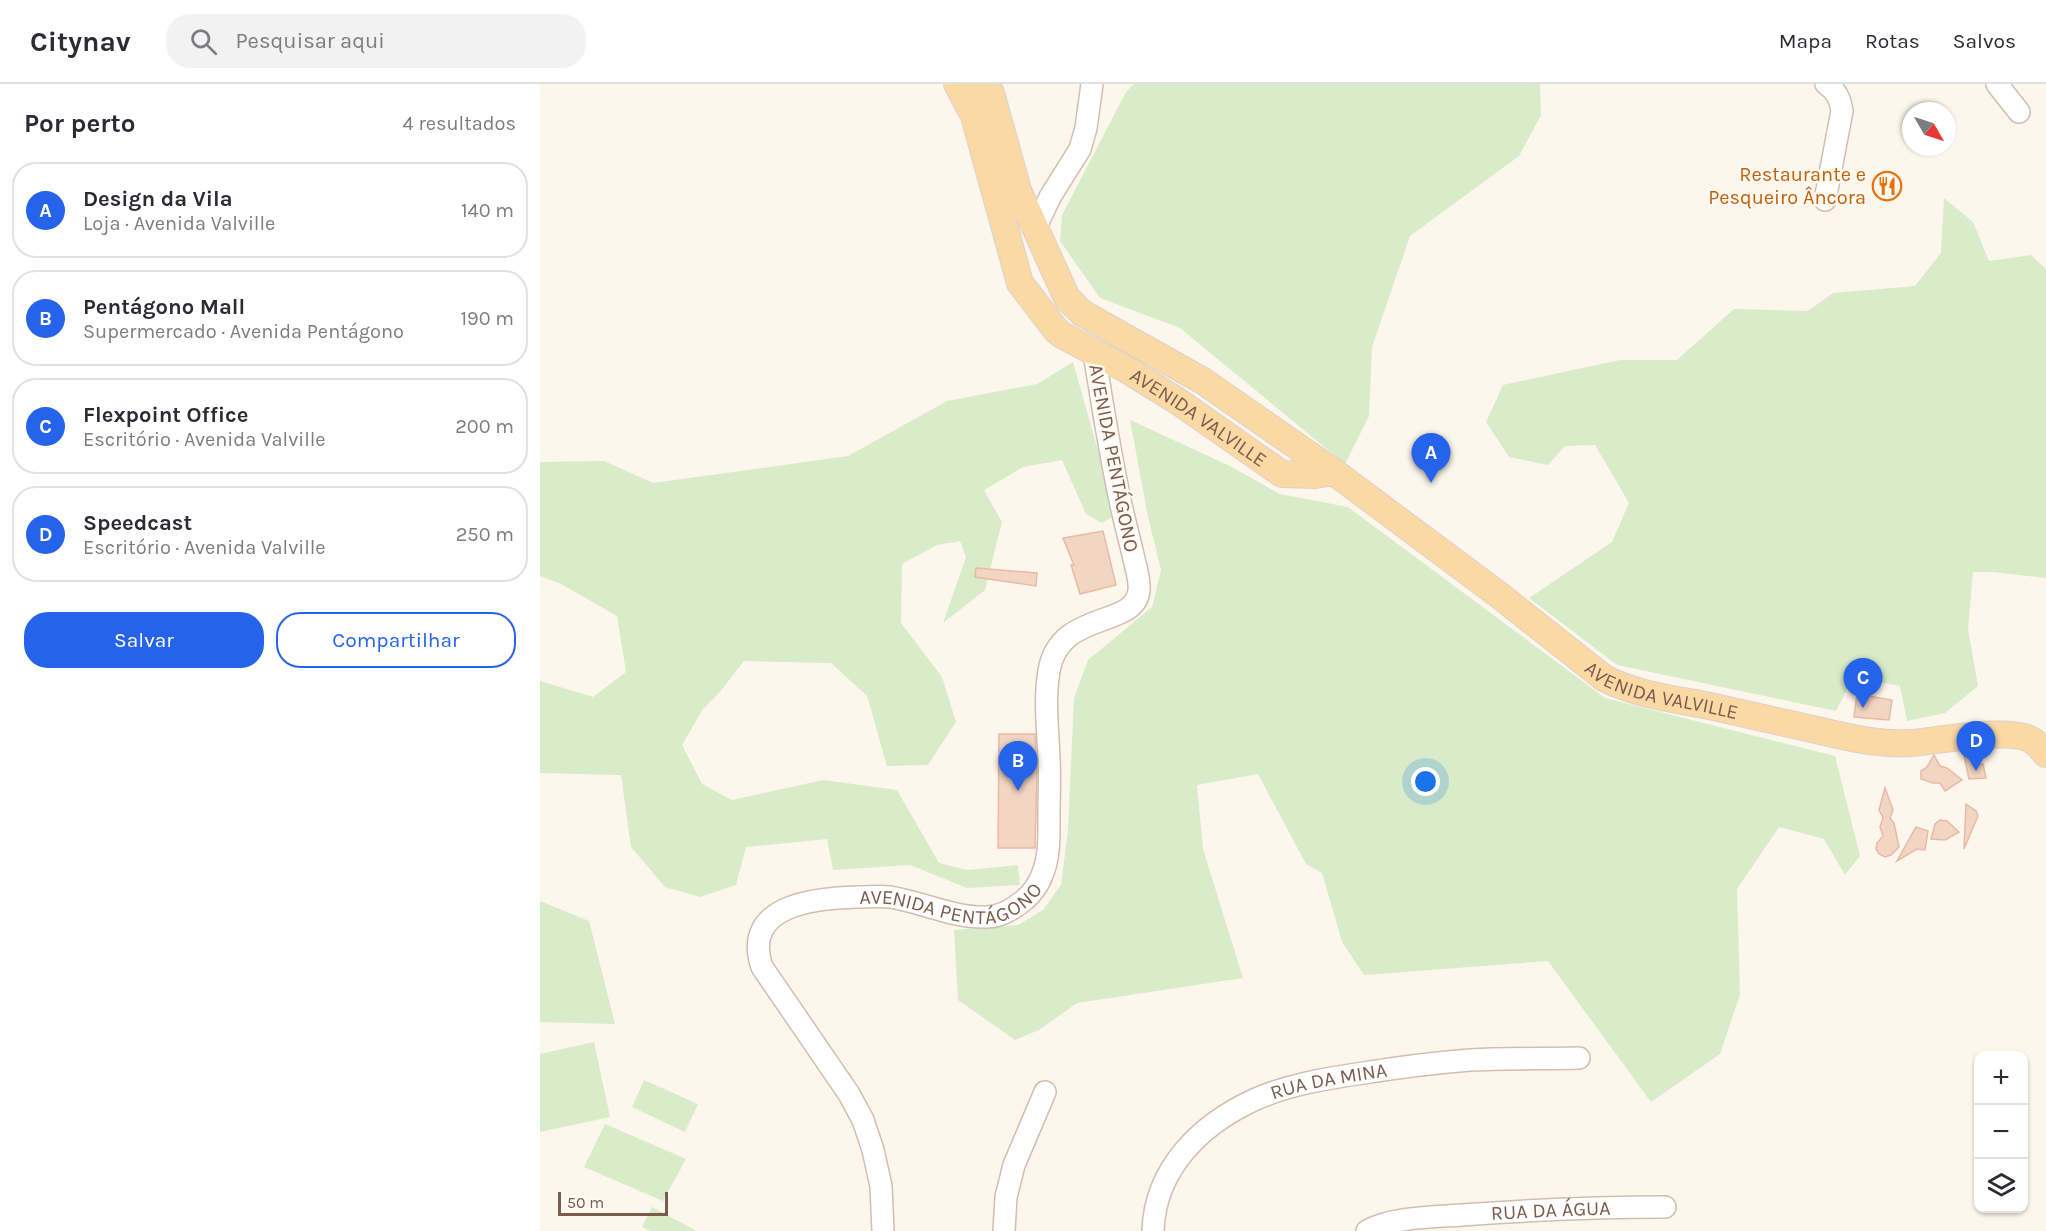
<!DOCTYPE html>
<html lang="pt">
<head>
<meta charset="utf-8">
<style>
	body { margin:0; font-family:Karla,sans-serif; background:#f2f2f3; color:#2b2b33 }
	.controls { position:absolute; right:18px; bottom:18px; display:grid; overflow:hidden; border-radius:12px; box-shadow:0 2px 4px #0004 }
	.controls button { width:54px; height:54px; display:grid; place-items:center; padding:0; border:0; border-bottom:2px solid #e1e1e2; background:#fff; color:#2b2b33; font:30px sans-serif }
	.compass { position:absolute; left:1362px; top:18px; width:54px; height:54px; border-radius:50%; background:#fff; box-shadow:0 2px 4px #0004; rotate:129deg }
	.scale { position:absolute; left:18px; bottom:15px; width:110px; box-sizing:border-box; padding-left:6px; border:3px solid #7a5c4d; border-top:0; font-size:16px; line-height:21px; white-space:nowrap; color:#7a5c4d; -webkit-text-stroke:4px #fffaf3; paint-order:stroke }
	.you { position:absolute; left:886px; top:698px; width:21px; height:21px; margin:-15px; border:4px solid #fff; border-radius:50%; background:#1a73e8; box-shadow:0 0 0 9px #1a73e833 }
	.badge { display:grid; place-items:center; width:39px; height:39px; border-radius:50%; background:#2563eb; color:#fff; font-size:20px; font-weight:700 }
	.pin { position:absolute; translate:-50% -50px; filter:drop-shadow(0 2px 3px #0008) }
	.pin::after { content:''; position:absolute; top:32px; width:21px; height:18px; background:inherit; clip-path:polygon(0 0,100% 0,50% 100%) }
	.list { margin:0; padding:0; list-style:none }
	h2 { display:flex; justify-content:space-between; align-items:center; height:78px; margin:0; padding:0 24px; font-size:26px }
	h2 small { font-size:20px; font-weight:400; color:#7c7c81 }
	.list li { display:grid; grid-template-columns:39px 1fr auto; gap:18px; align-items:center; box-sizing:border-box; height:96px; margin:0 12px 12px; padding:0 12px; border:2px solid #e1e1e2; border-radius:24px }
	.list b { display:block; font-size:22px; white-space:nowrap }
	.list p { margin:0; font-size:20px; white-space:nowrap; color:#7c7c81 }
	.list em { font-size:20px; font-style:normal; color:#7c7c81 }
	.actions { display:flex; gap:12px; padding:18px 24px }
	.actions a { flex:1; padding:14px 0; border:2px solid #2563eb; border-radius:24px; text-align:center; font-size:21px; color:#2563eb }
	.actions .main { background:#2563eb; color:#fff }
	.icon { flex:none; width:33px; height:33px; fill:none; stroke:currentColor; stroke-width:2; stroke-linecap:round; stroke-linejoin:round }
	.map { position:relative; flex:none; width:1506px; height:1147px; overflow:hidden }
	header { display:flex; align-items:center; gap:36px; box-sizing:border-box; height:84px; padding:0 30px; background:#fff; border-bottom:2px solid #e1e1e2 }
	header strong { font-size:28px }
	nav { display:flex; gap:33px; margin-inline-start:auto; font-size:21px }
	.search { width:420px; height:54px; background:#f2f2f3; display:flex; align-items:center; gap:15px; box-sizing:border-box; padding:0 21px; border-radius:24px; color:#7c7c81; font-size:22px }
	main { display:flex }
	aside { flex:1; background:#fff }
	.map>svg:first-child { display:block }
	.green { fill:#d8ecc9 }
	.building { fill:#f3d5c3; stroke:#e6bba3; stroke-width:1.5 }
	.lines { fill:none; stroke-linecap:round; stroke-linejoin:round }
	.minor-casing { stroke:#d1beb0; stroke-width:24 }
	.major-casing { stroke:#dad1cd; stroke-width:28 }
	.minor { stroke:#fff; stroke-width:21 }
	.major { stroke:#fbd9a5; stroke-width:26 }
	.labels { text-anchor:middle; stroke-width:5; stroke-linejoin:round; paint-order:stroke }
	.food-label { font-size:20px; fill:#c56008; stroke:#fffaf3; text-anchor:end }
	.street-label { font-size:20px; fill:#7a5c4d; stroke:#fffaf3 }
</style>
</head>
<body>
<header>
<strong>Citynav</strong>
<div class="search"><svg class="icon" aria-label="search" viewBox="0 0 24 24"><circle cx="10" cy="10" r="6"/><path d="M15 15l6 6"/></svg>Pesquisar aqui</div>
<nav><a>Mapa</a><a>Rotas</a><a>Salvos</a></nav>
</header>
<main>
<aside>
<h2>Por perto<small>4 resultados</small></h2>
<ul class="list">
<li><span class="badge">A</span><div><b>Design da Vila</b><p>Loja · Avenida Valville</p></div><em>140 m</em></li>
<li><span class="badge">B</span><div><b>Pentágono Mall</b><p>Supermercado · Avenida Pentágono</p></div><em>190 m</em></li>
<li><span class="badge">C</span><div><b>Flexpoint Office</b><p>Escritório · Avenida Valville</p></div><em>200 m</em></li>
<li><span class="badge">D</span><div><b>Speedcast</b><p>Escritório · Avenida Valville</p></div><em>250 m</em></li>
</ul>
<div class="actions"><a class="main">Salvar</a><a>Compartilhar</a></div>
</aside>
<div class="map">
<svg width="1506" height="1147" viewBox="0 0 1506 1147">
	<rect width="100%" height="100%" fill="#fdf6ec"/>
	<g class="green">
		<path d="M594,0H1000L1001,31L979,72L870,152L832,263L829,332L805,380L640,244L560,214L520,157L522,131L586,8Z"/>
		<path d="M1404,114L1433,138L1449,177L1491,171L1506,185V494L1453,488H1433L1428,545L1438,602L1405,629L1367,637L1360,602L1313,593L1296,627L1077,581L989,514L1072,458L1089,419L1055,361L1025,362L1008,381L969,373L946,338L963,301L1080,276H1137L1194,225L1268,227L1293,209L1375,202L1401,169Z"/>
		<path d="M533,278L564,388L572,433L562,439L546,430L522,376L483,383L444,406L462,438L445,506L403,539L426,473L420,457L397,461L362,480L361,539L402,593L416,638L388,681L347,682L327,612L291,579L204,577L179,609L163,625L142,661L162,700L192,716L283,696L357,706L399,779L427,786L478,781L480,801L427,804L370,781L293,786L287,755L206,763L196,801L160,813L125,803L91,763L81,691L0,689V597L53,613L86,588L77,532L21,500L0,492V378L64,377L113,399L308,372L407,317L497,300Z"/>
		<path d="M590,336L688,381L740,410L808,423L1065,614L1295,672L1320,772L1305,791L1284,755L1239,743L1197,805L1200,911L1180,970L1111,1018L1008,877L824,891L802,858L782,789L766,780L718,690L657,701L663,765L703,894L537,919L499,946L475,956L418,916L414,846L478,841L503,826L521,801L528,746L534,614L548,576L612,523L621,486L608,433Z"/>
		<path d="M0,817L49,837L75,940L0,938Z"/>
		<path d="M54,958L70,1033L0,1048V970Z"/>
		<path d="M104,996L158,1020L145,1048L92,1023Z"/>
		<path d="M65,1040L146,1075L123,1117L44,1083Z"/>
		<path d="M112,1123L155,1146L154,1147H110L102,1143Z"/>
	</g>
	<g class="building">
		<path d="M563,447L576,501L540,510L531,481H534L523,454Z"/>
		<path d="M436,484L497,489L496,502L435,493Z"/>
		<path d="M1317,610L1352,616L1349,636L1314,633Z"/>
		<path d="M459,650H495L497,689L495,764H458Z"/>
		<path d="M1394,671L1400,682L1407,684L1422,696L1405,707L1400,699H1393L1381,695V687L1387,683Z"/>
		<path d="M1424,671L1435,680H1443L1446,694L1429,695Z"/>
		<path d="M1345,704L1353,726L1350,734L1354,739L1359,763L1351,771L1345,773L1339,770L1336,765L1337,759L1343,752L1340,743L1343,734L1339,726Z"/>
		<path d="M1426,720L1436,727L1438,732L1424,765Z"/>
		<path d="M1400,736L1407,737L1419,748L1405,756L1391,755L1395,740Z"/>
		<path d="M1376,743L1388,747L1385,766L1377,765L1357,777Z"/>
	</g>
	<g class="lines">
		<g class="minor-casing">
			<g id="minor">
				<path d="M1457,0L1479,28"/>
				<path d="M1285,116L1302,27C1300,15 1297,7 1286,0"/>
				<path d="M495,145L510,113L540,65L546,44L552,0"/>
				<path id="s1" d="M343,1147L341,1102L333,1066L323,1036L309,1010L222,883C201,821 275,814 318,813C328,813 340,812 350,813C382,818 413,834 446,833C460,833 472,826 483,817C491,811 499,800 502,791C510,773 509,750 509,731C509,713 510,694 509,675C508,646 504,617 509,587C519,525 596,545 599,506C600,496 596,484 594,475C589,453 583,432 579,411C569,364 562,317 554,269"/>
				<path d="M464,1147L466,1113L474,1081L505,1008"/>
				<path id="s2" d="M613,1147C615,1084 661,1040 716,1015C748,1001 783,995 817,990C854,984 892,979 930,976C966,974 1003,975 1039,974"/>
				<path id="s3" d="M827,1147C851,1133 894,1133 922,1131C990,1126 1057,1123 1125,1123"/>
			</g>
		</g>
		<g class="major-casing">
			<g id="major">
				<path id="s4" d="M417,0L434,32L480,199L516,246L522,251L589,287L639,318L742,390L775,391L794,388"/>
				<path id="s5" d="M445,0L451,9L478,106L527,214L542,229L663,297L794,388L959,511L1064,594C1099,612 1137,615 1174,623C1210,631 1245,639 1281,647C1310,654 1341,661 1371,659C1398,657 1473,642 1493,657C1498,660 1502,666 1506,670"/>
			</g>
		</g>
		<use href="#minor" class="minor"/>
		<use href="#major" class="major"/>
	</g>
	<defs>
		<g id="restaurant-ring" transform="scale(1.5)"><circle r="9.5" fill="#fffaf3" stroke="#e8710a" stroke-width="1.5"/><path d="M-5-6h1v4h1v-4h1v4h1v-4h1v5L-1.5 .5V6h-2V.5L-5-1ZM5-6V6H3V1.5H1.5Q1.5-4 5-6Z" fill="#e8710a"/></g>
	</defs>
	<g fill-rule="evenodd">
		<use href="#restaurant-ring" x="1347" y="102"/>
	</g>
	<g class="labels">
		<g class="food-label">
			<text x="1326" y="97">Restaurante e<tspan x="1326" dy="23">Pesqueiro Âncora</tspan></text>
		</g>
		<g class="street-label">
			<text dy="7" stroke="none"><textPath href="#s4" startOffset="436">AVENIDA VALVILLE</textPath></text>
			<text transform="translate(574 374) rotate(79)" y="7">AVENIDA PENTÁGONO</text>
			<text dy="7" stroke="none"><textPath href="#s5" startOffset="948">AVENIDA VALVILLE</textPath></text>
			<text dy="7" stroke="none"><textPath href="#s1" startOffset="538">AVENIDA PENTÁGONO</textPath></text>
			<text dy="7" stroke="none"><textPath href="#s2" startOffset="252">RUA DA MINA</textPath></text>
			<text dy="7" stroke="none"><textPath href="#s3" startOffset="186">RUA DA ÁGUA</textPath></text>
		</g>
	</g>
</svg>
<div class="controls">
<button>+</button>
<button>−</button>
<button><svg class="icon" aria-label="layers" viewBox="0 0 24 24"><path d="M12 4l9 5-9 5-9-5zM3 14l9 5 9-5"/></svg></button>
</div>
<svg class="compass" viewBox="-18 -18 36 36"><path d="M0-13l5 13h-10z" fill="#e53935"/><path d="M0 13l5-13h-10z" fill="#7c7c81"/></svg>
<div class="scale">50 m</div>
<div class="you"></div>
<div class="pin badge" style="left:891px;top:399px">A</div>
<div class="pin badge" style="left:478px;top:707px">B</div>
<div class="pin badge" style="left:1323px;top:624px">C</div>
<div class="pin badge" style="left:1436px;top:687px">D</div>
</div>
</main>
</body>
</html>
